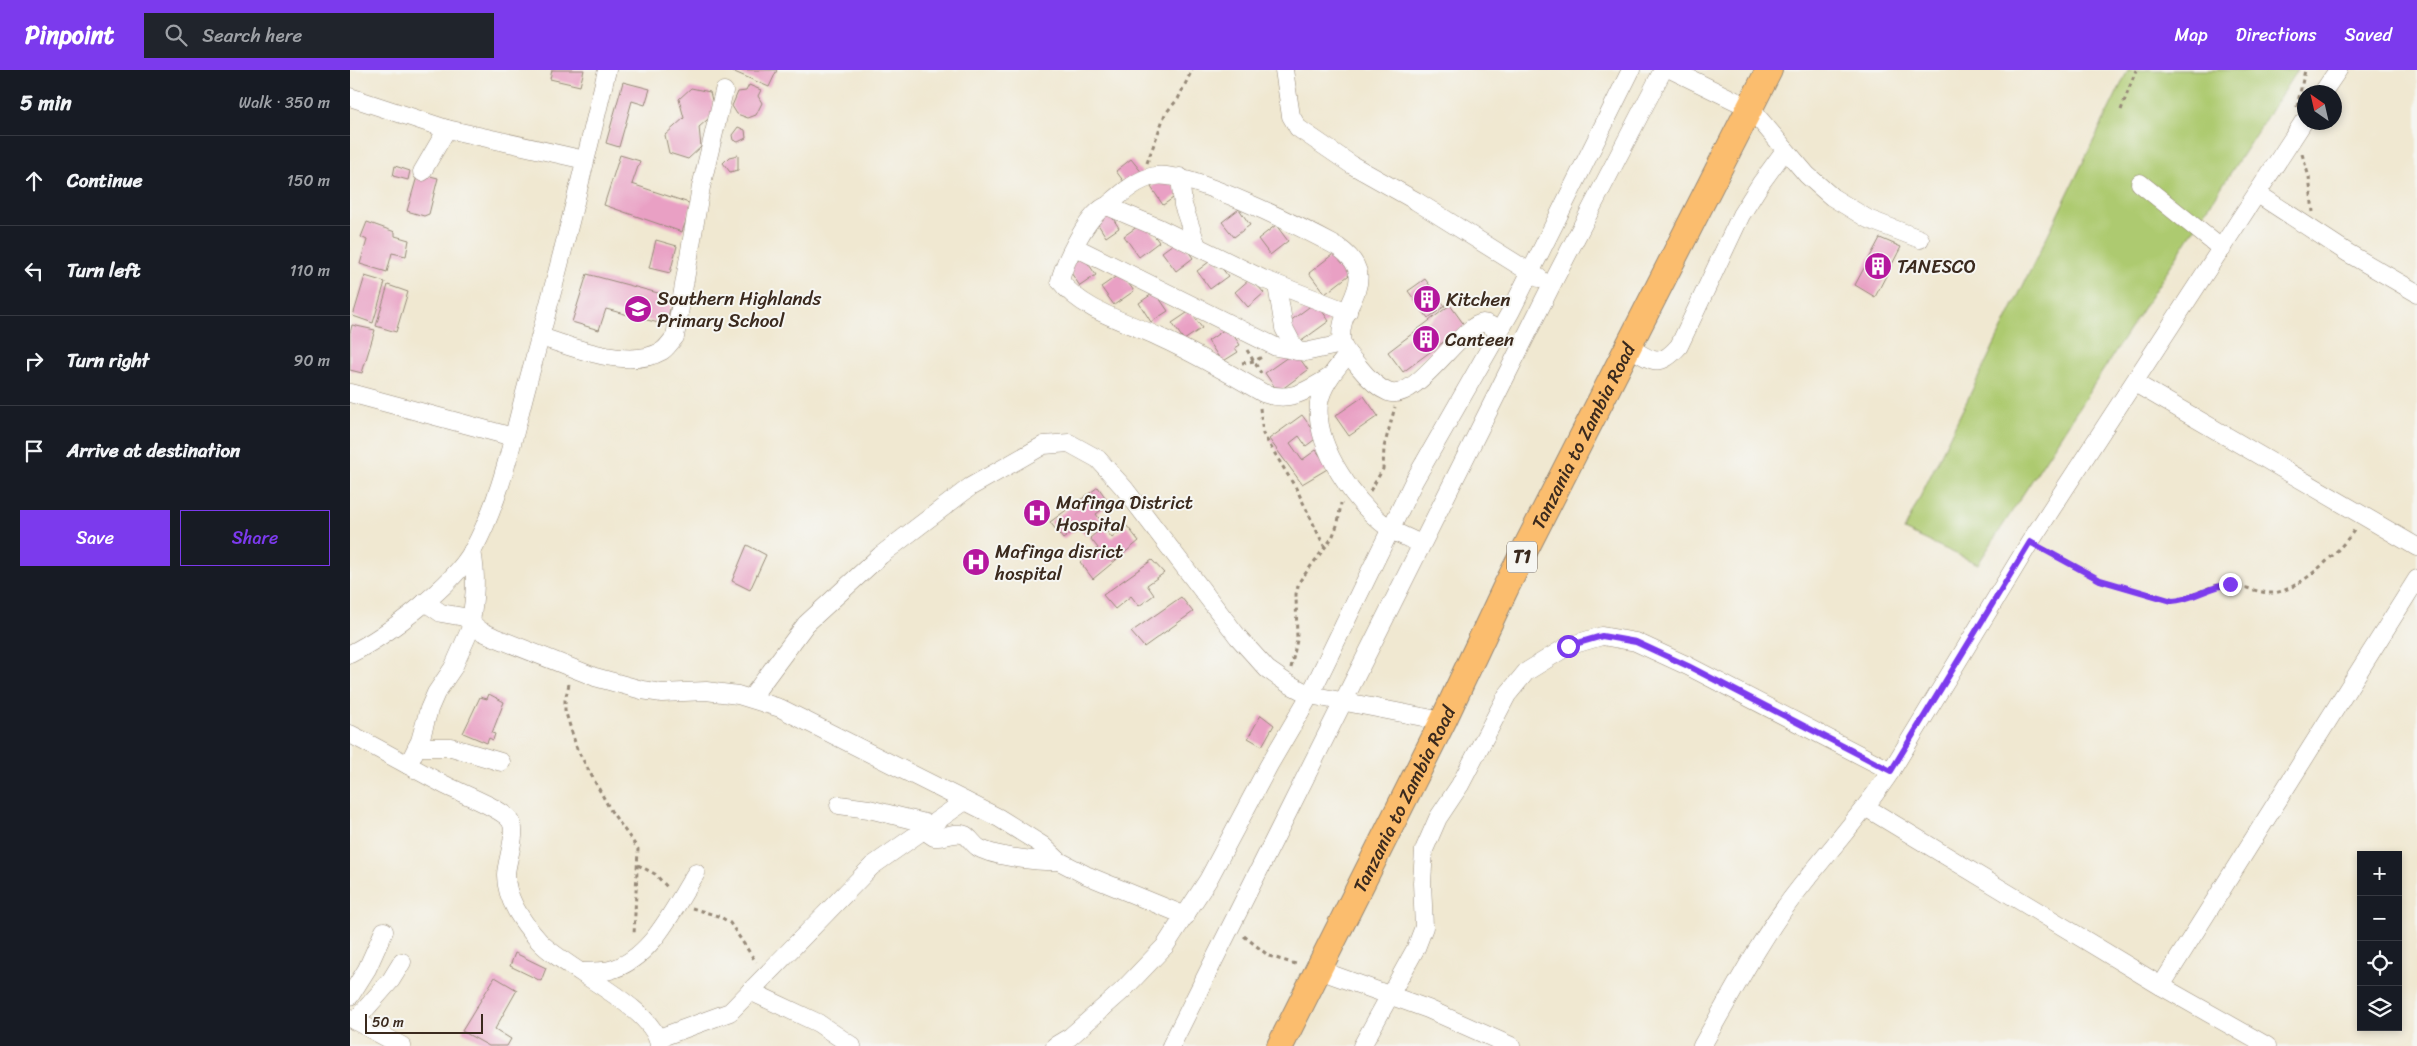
<!DOCTYPE html>
<html lang="en">
<head>
<meta charset="utf-8">
<style>
	body { margin:0; font-family:Sriracha,sans-serif; background:#20242c; color:#f1f3f6 }
	.controls { position:absolute; right:15px; bottom:15px; display:grid; overflow:hidden; border-radius:0px; box-shadow:0 2px 8px #0003 }
	.controls button { width:45px; height:45px; display:grid; place-items:center; padding:0; border:0; border-bottom:1px solid #363941; background:#171b24; color:#f1f3f6; font:25px sans-serif }
	.compass { position:absolute; left:1947px; top:15px; width:45px; height:45px; border-radius:50%; background:#171b24; box-shadow:0 2px 8px #0003; rotate:326deg }
	.scale { position:absolute; left:15px; bottom:12px; width:118px; box-sizing:border-box; padding-left:5px; border:2px solid #3b2a1e; border-top:0; font-size:14px; line-height:18px; white-space:nowrap; color:#3b2a1e; -webkit-text-stroke:4px #f6f6f2; paint-order:stroke }
	.stop { position:absolute; width:15px; height:15px; margin:-11px; border:4px solid #7c3aed; border-radius:50%; background:#fff }
	.stop.end { background:#7c3aed; border-color:#fff; box-shadow:0 1px 5px #0008 }
	.list { margin:0; padding:0; list-style:none }
	h2 { display:flex; justify-content:space-between; align-items:center; height:65px; margin:0; padding:0 20px; font-size:21px }
	h2 small { font-size:16px; font-weight:400; color:#9ea1a6 }
	.list li { display:grid; grid-template-columns:32px 1fr auto; gap:15px; align-items:center; box-sizing:border-box; height:90px; padding:0 20px; border-top:1px solid #363941 }
	.list b { display:block; font-size:19px; white-space:nowrap }
	.list em { font-size:16px; font-style:normal; color:#9ea1a6 }
	.actions { display:flex; gap:10px; padding:15px 20px }
	.actions a { flex:1; padding:11px 0; border:1px solid #7c3aed; border-radius:0px; text-align:center; font-size:18px; color:#7c3aed }
	.actions .main { background:#7c3aed; color:#fff }
	.icon { flex:none; width:28px; height:28px; fill:none; stroke:currentColor; stroke-width:2; stroke-linecap:round; stroke-linejoin:round }
	.map { position:relative; flex:none; width:2067px; height:976px; overflow:hidden }
	header { display:flex; align-items:center; gap:30px; box-sizing:border-box; height:70px; padding:0 25px; background:#7c3aed; color:#fff }
	header strong { font-size:24px }
	nav { display:flex; gap:28px; margin-inline-start:auto; font-size:18px }
	.search { width:350px; height:45px; background:#20242c; display:flex; align-items:center; gap:12px; box-sizing:border-box; padding:0 18px; border-radius:0px; color:#9ea1a6; font-size:19px }
	main { display:flex }
	aside { flex:1; background:#171b24 }
	.map>svg:first-child { display:block }
	.green { fill:#adca70; stroke:#747a47 }
	.building { fill:#e9a0c4 }
	.lines { fill:none; stroke-linecap:round; stroke-linejoin:round }
	.minor-casing { stroke:#968978; stroke-width:19 }
	.highway-casing { stroke:#968978; stroke-width:28 }
	.path { stroke:#968978; stroke-width:3; stroke-dasharray:4 4; stroke-linecap:butt }
	.minor { stroke:#fff; stroke-width:18 }
	.highway { stroke:#fbbd6e; stroke-width:26 }
	.route { stroke:#7c3aed; stroke-width:6 }
	.labels { text-anchor:middle; stroke-width:4; stroke-linejoin:round; paint-order:stroke }
	.shield { fill:#f6f6f2; stroke:#73675e; stroke-width:1 }
	.shield-label { font-size:18px; font-weight:bold; fill:#3b2a1e }
	.poi-label { font-size:19px; fill:#3b2a1e; stroke:#f6f6f2; text-anchor:start }
	.street-label { font-size:19px; fill:#3b2a1e; stroke:#f6f6f2 }
</style>
</head>
<body>
<header>
<strong>Pinpoint</strong>
<div class="search"><svg class="icon" aria-label="search" viewBox="0 0 24 24"><circle cx="10" cy="10" r="6"/><path d="M15 15l6 6"/></svg>Search here</div>
<nav><a>Map</a><a>Directions</a><a>Saved</a></nav>
</header>
<main>
<aside>
<h2>5 min<small>Walk · 350 m</small></h2>
<ul class="list">
<li><svg class="icon" aria-label="ahead" viewBox="0 0 24 24"><path d="M12 20V5M6 11l6-6 6 6"/></svg><div><b>Continue</b></div><em>150 m</em></li>
<li><svg class="icon" aria-label="left" viewBox="0 0 24 24"><path d="M17 20v-9H6M10 6l-5 5 5 5"/></svg><div><b>Turn left</b></div><em>110 m</em></li>
<li><svg class="icon" aria-label="right" viewBox="0 0 24 24"><path d="M7 20v-9h11M14 6l5 5-5 5"/></svg><div><b>Turn right</b></div><em>90 m</em></li>
<li><svg class="icon" aria-label="arrive" viewBox="0 0 24 24"><path d="M6 21V4h12l-3 4 3 4H6"/></svg><div><b>Arrive at destination</b></div></li>
</ul>
<div class="actions"><a class="main">Save</a><a>Share</a></div>
</aside>
<div class="map">
<svg width="2067" height="976" viewBox="0 0 2067 976">
	<rect width="100%" height="100%" fill="#f6f6f2"/>
	<filter id="ink" filterUnits="userSpaceOnUse"><feTurbulence type="fractalNoise" baseFrequency=".02" numOctaves="2"/><feDisplacementMap in="SourceGraphic" scale="10" xChannelSelector="R" yChannelSelector="G"/><feConvolveMatrix kernelMatrix="1 2 1 2 8 2 1 2 1" color-interpolation-filters="sRGB"/></filter>
	<filter id="wash" filterUnits="userSpaceOnUse"><feTurbulence type="fractalNoise" baseFrequency=".0096" numOctaves="4" result="noise"/><feDisplacementMap in="SourceGraphic" scale="20" xChannelSelector="R" yChannelSelector="G"/><feGaussianBlur stdDeviation="1.12" result="paint"/><feColorMatrix in="noise" values="0 0 0 0 0 0 0 0 0 0 0 0 0 0 0 0 0 1.4 0 .05"/><feComposite in="paint" operator="in"/></filter>
	<g filter="url(#wash)">
		<rect width="100%" height="100%" fill="#f0e8d1"/>
		<path class="green" d="M1778,0H1947L1628,494L1554,460Z"/>
		<g id="blocks">
			<g class="building">
				<path d="M202,0H234L230,16L200,9Z"/>
				<path d="M380,0H427L419,17Z"/>
				<path d="M273,12L300,19L295,35L282,31L269,77L256,73Z"/>
				<path d="M399,15L411,20L408,26L412,33L406,45L398,48L387,44L382,36L388,22L396,21Z"/>
				<path d="M341,18L360,22L365,43L349,57L351,77L338,89L319,83L315,65L334,48L329,29Z"/>
				<path d="M388,57L395,60L396,68L388,72L383,70L382,65Z"/>
				<path d="M270,85L290,91L282,114L342,134L332,162L254,135Z"/>
				<path d="M388,85V100L380,102L373,93L379,87Z"/>
				<path d="M781,89L793,104L777,116L766,101Z"/>
				<path d="M45,96L60,101L58,110L43,106Z"/>
				<path d="M68,103L88,108L79,144L74,146L57,141Z"/>
				<path d="M816,106L829,124L813,135L801,117Z"/>
				<path d="M757,139L769,158L756,167L744,148Z"/>
				<path d="M889,139L900,155L884,167L872,152Z"/>
				<path d="M17,152L45,162V166L59,170L56,186L42,183L37,202L10,194L17,170L11,167Z"/>
				<path d="M794,152L809,172L789,187L774,166Z"/>
				<path d="M926,155L938,171L920,185L908,169Z"/>
				<path d="M1530,168L1551,177L1525,227L1505,215Z"/>
				<path d="M830,169L843,188L826,201L812,182Z"/>
				<path d="M306,170L327,176L320,203L299,198Z"/>
				<path d="M987,181L1003,202L975,224L959,203Z"/>
				<path d="M733,186L746,205L730,216L717,197Z"/>
				<path d="M864,188L878,206L860,219L847,201Z"/>
				<path d="M771,203L784,221L764,235L751,217Z"/>
				<path d="M237,204L323,227L316,255L256,239L249,260L222,252Z"/>
				<path d="M15,206L35,212L23,253L3,246Z"/>
				<path d="M901,208L914,223L898,237L885,222Z"/>
				<path d="M1075,209L1095,236L1078,248L1058,221Z"/>
				<path d="M38,215L58,222L46,262L26,256Z"/>
				<path d="M805,222L818,241L801,252L789,233Z"/>
				<path d="M966,232L979,251L950,272L936,254Z"/>
				<path d="M1100,235L1115,256L1053,302L1038,282Z"/>
				<path d="M840,241L852,258L834,270L822,253Z"/>
				<path d="M2,255L25,260L12,303L0,300V263Z"/>
				<path d="M878,257L890,275L885,278L888,282L872,292L858,271Z"/>
				<path d="M945,282L958,300L928,322L915,303Z"/>
				<path d="M1014,326L1028,346L999,366L985,346Z"/>
				<path d="M952,345L968,367L956,376L949,366L940,373L952,390L966,380L979,398L952,414L919,369Z"/>
				<path d="M748,417L760,434L746,444L753,454L736,466L729,457L713,469L700,452Z"/>
				<path d="M777,456L789,471L743,509L730,492L748,478L740,468L753,457L762,468Z"/>
				<path d="M397,475L416,485L400,520L382,511Z"/>
				<path d="M802,490L814,503L797,515L804,525L789,536L781,526L765,539L753,525Z"/>
				<path d="M831,527L843,542L794,577L781,562Z"/>
				<path d="M139,624L154,632L142,663L145,664L143,670L139,668L137,673L113,663L130,627L137,629Z"/>
				<path d="M911,645L924,655L912,676L898,668Z"/>
				<path d="M165,883L196,898L191,911L160,896Z"/>
				<path d="M145,907L167,920L145,959L161,969L157,976H139L112,961Z"/>
			</g>
		</g>
	</g>
	<g filter="url(#ink)">
		<use href="#blocks" fill-opacity="0" stroke="#968978" stroke-width="1"/>
		<g class="lines">
			<g class="minor-casing">
				<g id="minor">
					<path d="M934,0L941,46L948,58L1002,95L1066,131L1189,208"/>
					<path d="M1322,0L1400,38L1457,105L1482,127L1518,149L1570,169"/>
					<path d="M1973,22L1988,0"/>
					<path d="M0,27L97,59L235,90"/>
					<path d="M72,102L97,59"/>
					<path d="M830,107L833,135L847,176"/>
					<path d="M1790,113L1872,179"/>
					<path d="M1908,124L1998,183L2067,223"/>
					<path d="M757,136C771,124 787,109 805,106C838,100 955,159 988,177C1036,211 984,236 992,273C994,282 1004,290 1009,297C1017,307 1026,317 1038,322C1065,334 1112,254 1133,253C1139,253 1144,258 1149,262"/>
					<path d="M725,177L926,277L955,282L992,274"/>
					<path d="M927,215L934,258L946,281"/>
					<path d="M191,267C224,278 279,300 312,281C317,278 321,271 325,267L351,117L374,21"/>
					<path d="M1279,277C1302,291 1309,299 1329,276L1391,145L1411,113L1435,80"/>
					<path d="M998,284C987,298 972,314 969,333C964,377 1006,435 1040,459C1050,465 1061,469 1071,474"/>
					<path d="M980,307C956,321 940,333 913,323C879,303 844,283 809,267C775,251 733,241 710,211C714,193 739,141 757,136L809,158L913,209L998,242"/>
					<path d="M1785,313L2067,477"/>
					<path d="M0,323L163,367"/>
					<path d="M75,532L91,543L114,547L131,561L144,567L245,607L292,620L312,623L356,621L388,625L430,638L649,748L692,775L709,791L736,805L836,846"/>
					<path d="M121,551C125,526 127,506 122,481"/>
					<path d="M0,584C36,566 104,515 123,480C151,429 162,371 177,315C206,211 232,106 257,0"/>
					<path d="M401,628L456,554L531,485L620,417L694,375L719,373L748,389L774,418L888,567L917,599L937,613L960,625L1093,651"/>
					<path d="M0,664C32,680 62,698 93,714C108,722 151,738 160,750C169,762 156,791 156,805C156,830 173,853 189,871C214,899 306,938 309,976"/>
					<path d="M67,677H101L151,692"/>
					<path d="M58,695L70,671L79,639L86,623L103,598L123,553"/>
					<path d="M489,735L519,739L579,754"/>
					<path d="M1517,738L1811,916L1917,976"/>
					<path d="M572,759L584,767C594,768 606,761 615,765C620,768 624,775 629,778C645,787 691,792 709,791"/>
					<path d="M969,900L1078,939L1161,976"/>
					<path d="M233,902C242,901 252,902 260,900C302,889 324,837 346,803"/>
					<path d="M1811,916L2067,509"/>
					<path d="M400,921L468,953L502,976"/>
					<path d="M0,926L17,899L34,861"/>
					<path d="M0,948L52,976"/>
					<path d="M5,951L41,910L52,892"/>
					<path d="M309,968L380,942L522,796L615,731"/>
					<path d="M705,976L720,967L772,921L815,876L858,810L919,695L960,625L1064,411L1161,241L1281,0"/>
					<path d="M821,976L1201,216L1313,0"/>
					<path d="M1012,976L1066,878L1074,857L1072,813L1074,780L1088,748L1110,715L1157,625L1176,602L1218,576L1252,566L1286,572L1338,596L1541,701"/>
					<path d="M1352,976C1382,923 1414,862 1452,815C1482,777 1514,742 1541,701L1680,472L1954,51"/>
				</g>
			</g>
			<g class="highway-casing">
				<g id="highway">
					<path id="s1" d="M930,976L1093,651L1156,517L1419,0"/>
				</g>
			</g>
			<g class="path">
				<path d="M1947,37L1955,0"/>
				<path d="M1771,40L1786,0"/>
				<path d="M1952,84L1959,107L1963,142"/>
				<path d="M797,93L815,44L828,29L842,0"/>
				<path d="M897,280L911,303"/>
				<path d="M892,293L904,291L912,287"/>
				<path d="M910,338L913,364L947,420L975,478"/>
				<path d="M1020,421L1033,399L1034,377L1045,337"/>
				<path d="M1694,479L1750,510L1822,531C1839,530 1852,518 1869,515C1888,511 1903,523 1922,523C1949,522 1991,480 2005,459"/>
				<path d="M941,598L947,570L946,524L949,512L982,468L988,453L991,433"/>
				<path d="M219,614L215,630V640L227,679L261,741L288,779L284,865"/>
				<path d="M288,795L305,804L319,819"/>
				<path d="M342,838L371,847L380,853L406,892"/>
				<path d="M894,866L919,886L949,895"/>
			</g>
			<use href="#minor" class="minor"/>
			<use href="#highway" class="highway"/>
		</g>
	</g>
	<g class="lines" filter="url(#ink)">
		<path class="route" d="M1218,576L1252,566L1286,572L1338,596L1541,701L1680,472L1750,510L1822,531C1842,530 1860,516 1880,514"/>
	</g>
	<defs>
		<g id="building-disc" transform="scale(1.4375)"><circle r="9.5" fill="#b5179e" stroke="#f6f6f2"/><path d="M-4-6H4V6H1V3H-1V6H-4ZM-2.5-4.3h1.7v1.8h-1.7ZM.8-4.3h1.7v1.8H.8ZM-2.5-1h1.7V.8h-1.7ZM.8-1h1.7V.8H.8Z" fill="#fff"/></g>
		<g id="school-disc" transform="scale(1.4375)"><circle r="9.5" fill="#b5179e" stroke="#f6f6f2"/><path d="M0-5L7-2L0 1L-7-2ZM-4 1L0 2.5L4 1V4Q0 6-4 4Z" fill="#fff"/></g>
		<g id="hospital-disc" transform="scale(1.4375)"><circle r="9.5" fill="#b5179e" stroke="#f6f6f2"/><path d="M-5-5h3v3.5h4V-5h3V5h-3V1.5h-4V5h-3Z" fill="#fff"/></g>
	</defs>
	<g fill-rule="evenodd">
		<use href="#building-disc" x="1528" y="196"/>
		<use href="#building-disc" x="1077" y="229"/>
		<use href="#school-disc" x="288" y="239"/>
		<use href="#building-disc" x="1076" y="269"/>
		<use href="#hospital-disc" x="687" y="443"/>
		<use href="#hospital-disc" x="626" y="492"/>
	</g>
	<g class="labels">
		<rect class="shield" x="1157" y="471.5" width="30" height="31" rx="4"/>
		<g class="shield-label">
			<text x="1172" y="493">T1</text>
		</g>
		<g class="poi-label">
			<text x="1547" y="203">TANESCO</text>
			<text x="307" y="235">Southern Highlands<tspan x="307" dy="22">Primary School</tspan></text>
			<text x="1096" y="236">Kitchen</text>
			<text x="1095" y="276">Canteen</text>
			<text x="706" y="439">Mafinga District<tspan x="706" dy="22">Hospital</tspan></text>
			<text x="645" y="488">Mafinga disrict<tspan x="645" dy="22">hospital</tspan></text>
		</g>
		<g class="street-label">
			<text dy="7" stroke="none"><textPath href="#s1" startOffset="681">Tanzania to Zambia Road</textPath></text>
			<text dy="7" stroke="none"><textPath href="#s1" startOffset="276">Tanzania to Zambia Road</textPath></text>
		</g>
	</g>
</svg>
<div class="controls">
<button>+</button>
<button>−</button>
<button><svg class="icon" aria-label="locate" viewBox="0 0 24 24"><circle cx="12" cy="12" r="6"/><path d="M12 2v4M12 18v4M2 12h4M18 12h4"/></svg></button>
<button><svg class="icon" aria-label="layers" viewBox="0 0 24 24"><path d="M12 4l9 5-9 5-9-5zM3 14l9 5 9-5"/></svg></button>
</div>
<svg class="compass" viewBox="-18 -18 36 36"><path d="M0-13l5 13h-10z" fill="#e53935"/><path d="M0 13l5-13h-10z" fill="#9ea1a6"/></svg>
<div class="scale">50 m</div>
<div class="stop" style="left:1218px;top:576px"></div>
<div class="stop end" style="left:1880px;top:514px"></div>
</div>
</main>
</body>
</html>
